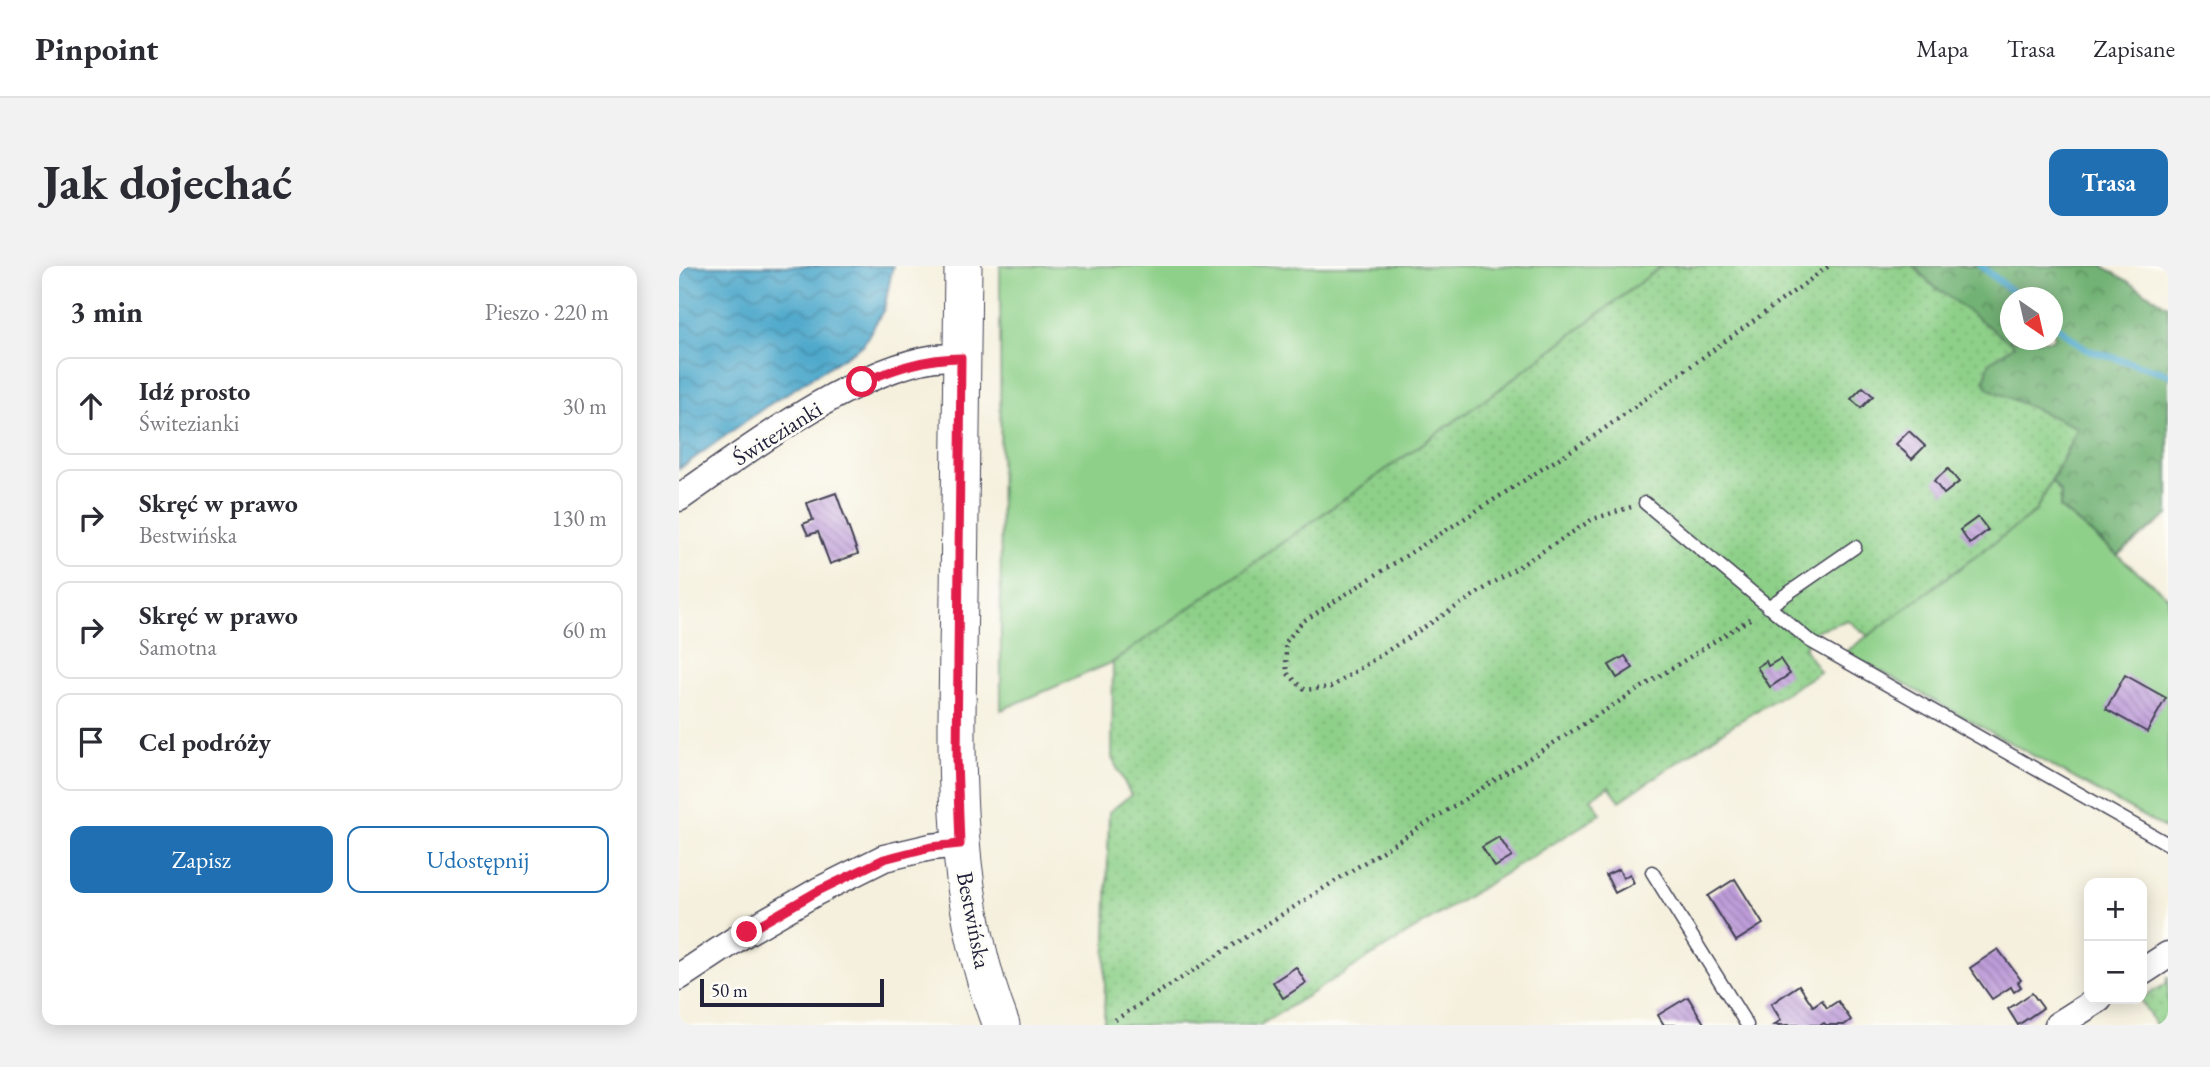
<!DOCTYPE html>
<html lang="pl">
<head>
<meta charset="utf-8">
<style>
	body { margin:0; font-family:"EB Garamond",serif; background:#f2f2f3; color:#2b2b33 }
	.controls { position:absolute; right:21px; bottom:21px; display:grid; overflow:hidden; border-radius:14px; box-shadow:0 4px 18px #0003 }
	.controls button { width:63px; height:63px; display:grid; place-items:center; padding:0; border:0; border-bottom:2px solid #e1e1e2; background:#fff; color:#2b2b33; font:35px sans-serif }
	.compass { position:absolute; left:1321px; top:21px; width:63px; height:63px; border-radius:50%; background:#fff; box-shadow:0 4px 18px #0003; rotate:146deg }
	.scale { position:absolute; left:21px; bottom:18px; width:184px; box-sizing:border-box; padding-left:7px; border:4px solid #22223b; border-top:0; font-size:19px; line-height:24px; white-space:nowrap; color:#22223b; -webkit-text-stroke:5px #fdfcf7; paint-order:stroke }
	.stop { position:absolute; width:21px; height:21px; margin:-16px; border:5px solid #e11d48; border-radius:50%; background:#fff }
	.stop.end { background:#e11d48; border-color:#fff; box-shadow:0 2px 7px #0008 }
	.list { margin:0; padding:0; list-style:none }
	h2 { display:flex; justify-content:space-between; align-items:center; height:91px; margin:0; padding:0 28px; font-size:30px }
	h2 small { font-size:23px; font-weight:400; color:#7c7c81 }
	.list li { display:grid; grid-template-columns:46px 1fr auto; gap:21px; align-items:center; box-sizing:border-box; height:98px; margin:0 14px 14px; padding:0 14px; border:2px solid #e1e1e2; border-radius:14px }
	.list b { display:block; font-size:26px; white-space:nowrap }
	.list p { margin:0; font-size:23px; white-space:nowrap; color:#7c7c81 }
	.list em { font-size:23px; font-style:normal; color:#7c7c81 }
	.actions { display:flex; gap:14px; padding:21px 28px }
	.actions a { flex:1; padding:16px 0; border:2px solid #1f6fb2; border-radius:14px; text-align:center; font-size:24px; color:#1f6fb2 }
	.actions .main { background:#1f6fb2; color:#fff }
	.icon { flex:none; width:38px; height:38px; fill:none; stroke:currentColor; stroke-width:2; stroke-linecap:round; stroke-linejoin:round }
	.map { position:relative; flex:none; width:1489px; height:759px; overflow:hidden; border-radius:14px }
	header { display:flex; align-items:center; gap:42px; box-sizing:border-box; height:98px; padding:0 35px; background:#fff; border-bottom:2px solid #e1e1e2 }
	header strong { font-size:33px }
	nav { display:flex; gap:38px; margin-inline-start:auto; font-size:24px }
	.intro { display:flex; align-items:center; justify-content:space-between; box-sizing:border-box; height:168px; padding:0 42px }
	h1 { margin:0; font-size:49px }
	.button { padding:18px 32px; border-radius:14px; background:#1f6fb2; color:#fff; font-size:24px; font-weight:700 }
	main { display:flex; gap:42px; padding:0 42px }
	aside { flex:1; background:#fff; border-radius:14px; box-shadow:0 4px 18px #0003 }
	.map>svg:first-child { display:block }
	.grass { fill:#8ed089; stroke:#587962; stroke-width:2 }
	.forest { fill:url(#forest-crowns); stroke:#4a6a58; stroke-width:2; fill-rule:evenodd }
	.park { fill:url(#park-dots); stroke:#587962; stroke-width:2 }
	.water { fill:url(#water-waves); stroke:#386583; stroke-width:2 }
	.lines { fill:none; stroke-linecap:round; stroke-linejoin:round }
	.stream { stroke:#4da8cb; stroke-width:7 }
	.building { fill:url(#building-back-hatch) }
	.lane-casing { stroke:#424153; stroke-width:15 }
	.street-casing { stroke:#424153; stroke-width:29 }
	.secondary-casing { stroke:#424153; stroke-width:39 }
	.path { stroke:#424153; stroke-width:4.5; stroke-dasharray:2 5; stroke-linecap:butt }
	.lane { stroke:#fff; stroke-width:12 }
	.street { stroke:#fff; stroke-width:26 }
	.secondary { stroke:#fff; stroke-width:37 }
	.route { stroke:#e11d48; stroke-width:9 }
	.labels { text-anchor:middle; stroke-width:6; stroke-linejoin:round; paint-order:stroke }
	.street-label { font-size:23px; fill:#22223b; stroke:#fdfcf7 }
</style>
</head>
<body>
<header>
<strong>Pinpoint</strong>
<nav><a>Mapa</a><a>Trasa</a><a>Zapisane</a></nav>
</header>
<div class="intro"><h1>Jak dojechać</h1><a class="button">Trasa</a></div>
<main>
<aside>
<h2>3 min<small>Pieszo · 220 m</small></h2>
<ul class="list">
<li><svg class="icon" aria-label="ahead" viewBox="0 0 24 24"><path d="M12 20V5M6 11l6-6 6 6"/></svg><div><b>Idź prosto</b><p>Świtezianki</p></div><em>30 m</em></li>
<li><svg class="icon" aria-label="right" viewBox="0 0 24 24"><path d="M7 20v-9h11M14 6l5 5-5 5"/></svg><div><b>Skręć w prawo</b><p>Bestwińska</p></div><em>130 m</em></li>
<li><svg class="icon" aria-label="right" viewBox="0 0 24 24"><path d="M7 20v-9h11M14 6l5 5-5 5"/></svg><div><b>Skręć w prawo</b><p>Samotna</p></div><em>60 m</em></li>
<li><svg class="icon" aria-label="arrive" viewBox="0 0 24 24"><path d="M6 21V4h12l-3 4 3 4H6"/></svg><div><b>Cel podróży</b></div></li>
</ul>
<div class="actions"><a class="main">Zapisz</a><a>Udostępnij</a></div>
</aside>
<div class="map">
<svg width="1489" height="759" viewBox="0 0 1489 759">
	<defs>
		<pattern id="forest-crowns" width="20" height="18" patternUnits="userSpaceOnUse" patternTransform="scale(1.75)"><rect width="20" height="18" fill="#72b275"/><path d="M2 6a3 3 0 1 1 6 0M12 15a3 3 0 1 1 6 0" fill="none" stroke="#5d9061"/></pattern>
		<pattern id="park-dots" width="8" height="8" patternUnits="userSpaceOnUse" patternTransform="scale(1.75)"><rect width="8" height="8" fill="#8ed089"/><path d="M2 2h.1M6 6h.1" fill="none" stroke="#7ab277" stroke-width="1.8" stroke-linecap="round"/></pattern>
		<pattern id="water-waves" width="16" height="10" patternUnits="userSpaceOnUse" patternTransform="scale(1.75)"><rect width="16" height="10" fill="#4da8cb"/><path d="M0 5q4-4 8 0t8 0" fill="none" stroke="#4088a6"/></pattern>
		<pattern id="building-back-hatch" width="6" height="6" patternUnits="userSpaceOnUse" patternTransform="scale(1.75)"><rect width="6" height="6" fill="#be9cd9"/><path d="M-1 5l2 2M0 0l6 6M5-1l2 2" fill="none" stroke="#9a7fb1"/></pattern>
	</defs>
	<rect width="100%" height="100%" fill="#fdfcf7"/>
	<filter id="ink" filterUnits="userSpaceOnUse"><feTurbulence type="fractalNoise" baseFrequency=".0143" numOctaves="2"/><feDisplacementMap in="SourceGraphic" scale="14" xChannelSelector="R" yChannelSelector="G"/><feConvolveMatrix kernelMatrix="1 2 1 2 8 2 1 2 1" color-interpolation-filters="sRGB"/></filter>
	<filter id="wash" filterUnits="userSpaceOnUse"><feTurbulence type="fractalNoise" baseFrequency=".00686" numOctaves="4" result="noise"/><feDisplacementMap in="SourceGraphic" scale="28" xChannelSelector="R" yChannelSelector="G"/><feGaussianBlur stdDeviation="1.57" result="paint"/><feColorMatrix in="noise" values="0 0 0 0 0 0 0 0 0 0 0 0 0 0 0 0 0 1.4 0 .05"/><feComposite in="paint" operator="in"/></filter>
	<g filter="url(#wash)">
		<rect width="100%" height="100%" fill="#f5f0dd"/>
		<g class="grass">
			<path d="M321,0H983L817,126L434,396L322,444Z"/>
			<path d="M1373,215L1382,227L1381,242L1489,331V564L1167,386L1356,246Z"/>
		</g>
		<path class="forest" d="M1234,0H1424L1489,40V249L1439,289L1381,242L1382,227L1373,215L1399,162L1310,123L1305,115L1310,97L1334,80L1253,19ZM1332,32H1374V74H1332Z"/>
		<g class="park">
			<path d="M983,0H1234L1253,19L1335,79L1310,97L1305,115L1310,123L1399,162L1356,246L1189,370L1169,354L1138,364L1125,382L1141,406L1049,462L941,535L930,520L912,532L922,548L581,759H425L430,546L452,529L433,492L434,396L817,126Z"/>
			<path d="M1489,710V759H1477L1461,733L1487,718Z"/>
		</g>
		<path class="water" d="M0,0H214L205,43L184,79L85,142L0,203Z"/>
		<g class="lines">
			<g class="stream">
				<path d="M1302,0L1341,32"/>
				<path d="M1374,57L1406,83L1489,108"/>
			</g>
		</g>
		<g id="blocks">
			<g class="building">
				<path d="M1184,121L1194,130L1182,142L1172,133Z"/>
				<path d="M1230,165L1246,180L1233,193L1217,178Z"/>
				<path d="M1269,203L1280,216L1265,228L1255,215Z"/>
				<path d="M157,227L179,288L151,298L139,266L129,269L124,258L134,254L128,237Z"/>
				<path d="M1299,251L1309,264L1291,278L1281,264Z"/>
				<path d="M946,390L954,402L938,412L930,399Z"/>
				<path d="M1101,393L1111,408L1091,421L1078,401L1087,395L1089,400Z"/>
				<path d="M1446,409L1487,432L1468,466L1427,443Z"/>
				<path d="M820,571L833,591L816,601L803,581Z"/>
				<path d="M940,603L944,612L951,608L955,617L936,627L927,609Z"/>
				<path d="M1056,613L1084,658L1057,675L1029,630Z"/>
				<path d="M1319,683L1342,714L1339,716L1342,721L1335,726L1332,721L1313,733L1291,702Z"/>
				<path d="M617,701L627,717L604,732L594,716Z"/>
				<path d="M1120,719L1134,740L1143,734L1148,742L1159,735L1172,754L1165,759H1147L1145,757L1142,759H1095L1102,754L1092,738Z"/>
				<path d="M1353,727L1364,742L1339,759L1329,743Z"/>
				<path d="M1009,731L1026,759H985L979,749Z"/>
			</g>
		</g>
	</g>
	<g filter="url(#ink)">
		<use href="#blocks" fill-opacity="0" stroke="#424153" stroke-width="2"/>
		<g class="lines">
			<g class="lane-casing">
				<g id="lane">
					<path d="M966,237L1131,375L1489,578"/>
					<path d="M1089,341L1176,281"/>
					<path d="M973,606L1068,759"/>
				</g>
			</g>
			<g class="street-casing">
				<g id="street">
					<path d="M0,232C69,184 172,105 256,92C264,91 274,92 282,92"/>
					<path d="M1463,706L1489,689"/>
					<path d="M0,711L68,666L139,625L205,592L252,581L281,578"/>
					<path d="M1379,759L1420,733"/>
				</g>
			</g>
			<g class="secondary-casing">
				<path id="secondary" d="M284,0C282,110 282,219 280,329C278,473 268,622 322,759"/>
			</g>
			<g class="path">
				<path d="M952,241L914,253L652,421L626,424L608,407L606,377L623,356L918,168L1150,0"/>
				<path d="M436,754L1074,351"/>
			</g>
			<use href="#lane" class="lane"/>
			<use href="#street" class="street"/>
			<use href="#secondary" class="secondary"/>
		</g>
	</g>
	<g class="lines" filter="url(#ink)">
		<path class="route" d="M68,666L139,625L205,593L252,581L281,578L278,494L282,92C246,92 216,103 183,116"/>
	</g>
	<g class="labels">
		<g class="street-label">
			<text transform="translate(98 167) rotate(-32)" y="8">Świtezianki</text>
			<text transform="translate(295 654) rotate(79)" y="8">Bestwińska</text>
		</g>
	</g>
</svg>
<div class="controls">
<button>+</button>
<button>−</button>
</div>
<svg class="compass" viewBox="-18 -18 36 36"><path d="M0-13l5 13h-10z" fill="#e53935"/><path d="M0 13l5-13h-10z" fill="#7c7c81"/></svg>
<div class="scale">50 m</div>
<div class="stop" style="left:183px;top:116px"></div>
<div class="stop end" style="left:68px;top:666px"></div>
</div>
</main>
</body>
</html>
